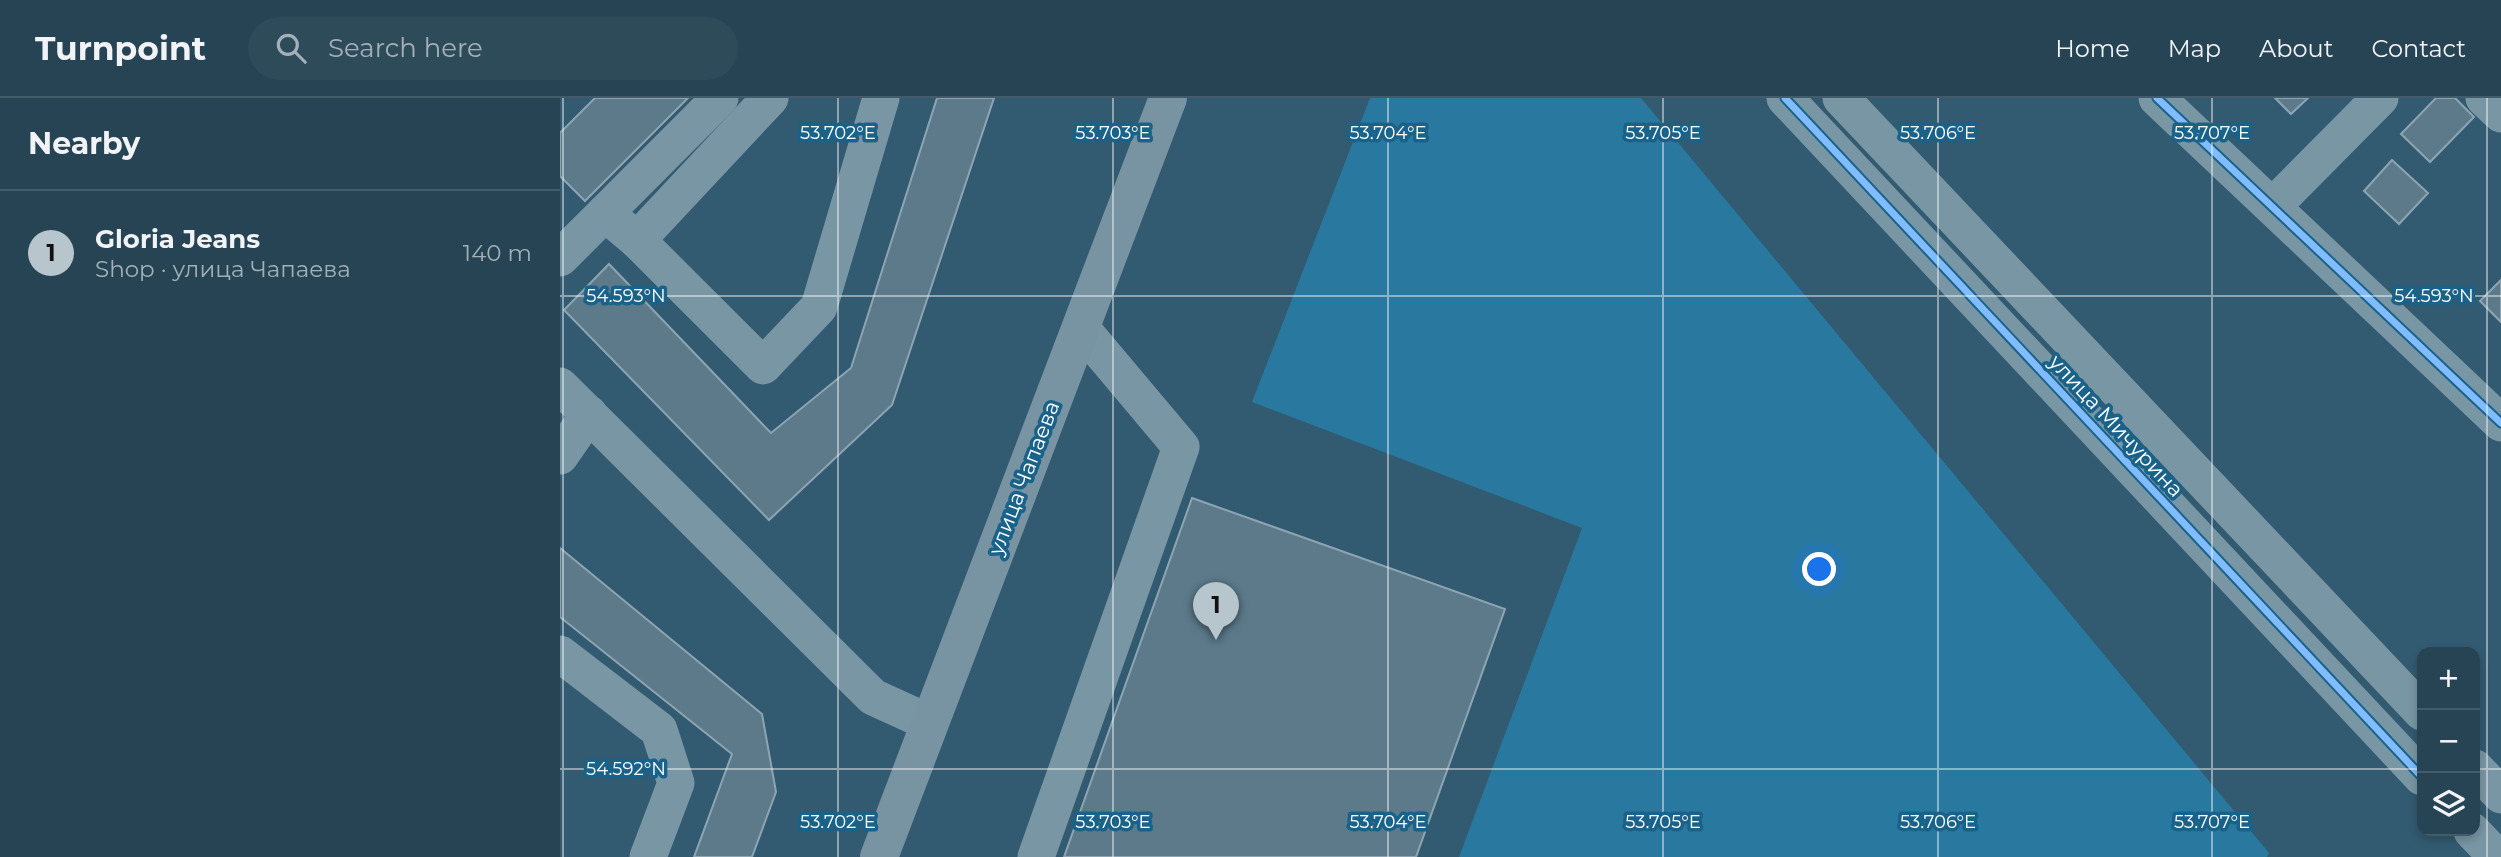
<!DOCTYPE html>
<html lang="en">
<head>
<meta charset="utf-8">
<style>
	body { margin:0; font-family:Montserrat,sans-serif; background:#2e4b5a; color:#f1f3f6 }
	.controls { position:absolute; right:21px; bottom:21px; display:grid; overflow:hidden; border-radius:14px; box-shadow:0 4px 10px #0003 }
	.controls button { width:63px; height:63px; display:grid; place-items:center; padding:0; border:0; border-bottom:2px solid #425c6b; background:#264454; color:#f1f3f6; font:35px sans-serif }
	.you { position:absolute; left:1260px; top:472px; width:24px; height:24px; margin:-18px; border:5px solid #fff; border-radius:50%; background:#1a73e8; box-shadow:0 0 0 10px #1a73e833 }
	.badge { display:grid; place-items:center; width:46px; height:46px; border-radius:50%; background:#b7c5cd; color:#111; font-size:23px; font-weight:700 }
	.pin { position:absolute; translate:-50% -58px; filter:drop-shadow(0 2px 4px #0008) }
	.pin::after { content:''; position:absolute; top:37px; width:24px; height:21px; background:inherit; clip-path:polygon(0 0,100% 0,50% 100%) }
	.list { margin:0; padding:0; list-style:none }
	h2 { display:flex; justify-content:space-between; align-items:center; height:91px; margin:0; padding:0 28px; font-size:30px }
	h2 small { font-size:23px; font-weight:400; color:#a4b0b8 }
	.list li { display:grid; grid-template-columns:46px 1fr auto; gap:21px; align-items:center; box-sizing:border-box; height:126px; padding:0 28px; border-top:2px solid #425c6b }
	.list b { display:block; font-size:26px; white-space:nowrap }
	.list p { margin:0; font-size:23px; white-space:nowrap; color:#a4b0b8 }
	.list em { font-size:23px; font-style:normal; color:#a4b0b8 }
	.icon { flex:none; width:38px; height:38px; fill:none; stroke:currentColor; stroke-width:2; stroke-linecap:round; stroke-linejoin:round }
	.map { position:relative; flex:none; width:1941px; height:759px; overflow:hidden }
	header { display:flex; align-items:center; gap:42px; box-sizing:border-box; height:98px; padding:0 35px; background:#264454; border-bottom:2px solid #425c6b }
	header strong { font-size:33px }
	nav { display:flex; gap:38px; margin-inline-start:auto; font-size:24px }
	.search { width:490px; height:63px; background:#2e4b5a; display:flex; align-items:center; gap:18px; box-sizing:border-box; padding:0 24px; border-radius:38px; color:#a4b0b8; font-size:26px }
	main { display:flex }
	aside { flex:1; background:#264454 }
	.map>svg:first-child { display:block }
	.green { fill:#29789f }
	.building { fill:#5c7a8a; stroke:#8da5b3; stroke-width:2 }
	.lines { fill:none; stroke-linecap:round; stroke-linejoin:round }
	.minor { stroke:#7996a4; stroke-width:37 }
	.major { stroke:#7894a3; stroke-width:38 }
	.cycleway-casing { stroke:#196289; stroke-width:11 }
	.cycleway { stroke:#80bcff; stroke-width:7 }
	.ticks { fill:none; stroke:#fff; stroke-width:2; stroke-opacity:0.45 }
	.labels { text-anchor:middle; stroke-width:7; stroke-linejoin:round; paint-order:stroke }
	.street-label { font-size:21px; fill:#fff; stroke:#196289 }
	.ticks-label { font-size:18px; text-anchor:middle; fill:#fff; stroke:#196289; stroke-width:7; stroke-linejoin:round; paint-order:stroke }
</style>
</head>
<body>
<header>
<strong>Turnpoint</strong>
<div class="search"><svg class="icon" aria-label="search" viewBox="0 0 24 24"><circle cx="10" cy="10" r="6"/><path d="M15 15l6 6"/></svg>Search here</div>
<nav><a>Home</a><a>Map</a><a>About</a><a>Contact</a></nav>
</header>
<main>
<aside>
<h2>Nearby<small></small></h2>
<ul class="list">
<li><span class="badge">1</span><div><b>Gloria Jeans</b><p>Shop · улица Чапаева</p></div><em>140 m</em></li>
</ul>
</aside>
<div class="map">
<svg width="1941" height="759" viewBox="0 0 1941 759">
	<rect width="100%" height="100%" fill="#325a70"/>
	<path class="green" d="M810,0H1081L1709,755L1707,759H899L1022,430L692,304Z"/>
	<g class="building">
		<path d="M35,0H128L25,103L0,78V35Z"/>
		<path d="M377,0H434L332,307L209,422L4,212L49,166L211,335L291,270Z"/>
		<path d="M1715,0H1748L1731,16Z"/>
		<path d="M1876,0H1895L1914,19L1870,64L1841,36Z"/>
		<path d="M1832,62L1868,95L1839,126L1804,93Z"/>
		<path d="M1941,182V224L1920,203Z"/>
		<path d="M632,400L945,511L856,759H504Z"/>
		<path d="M0,450L202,616L216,694L192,759H134L172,656L0,519Z"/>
	</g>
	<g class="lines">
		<g class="minor">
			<path d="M1225,0L1862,679"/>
			<path d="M1281,0L1862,614"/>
			<path d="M1597,0L1941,325"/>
			<path d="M1924,0L1941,16"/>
			<path d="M1713,108L1820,0"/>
			<path d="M45,115L160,0"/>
			<path d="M77,142L210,0"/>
			<path d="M0,160L45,115L77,142L203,268L259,209L321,0"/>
			<path d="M0,288L313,599L370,625"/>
			<path d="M0,358L29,316"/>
			<path d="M0,556L99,632L116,685L88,759"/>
			<path d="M1915,670L1941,697"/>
			<path d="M1912,733L1937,759"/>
			<path d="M476,759L621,349L521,230"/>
		</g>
		<path class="major" d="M319,759L608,0"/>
		<g class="cycleway-casing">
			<g id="cycleway">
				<path d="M1225,0L1862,679"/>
				<path d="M1597,0L1941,325"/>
			</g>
		</g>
		<use href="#cycleway" class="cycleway"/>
	</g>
	<path class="ticks" d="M3,0V759M278,0V759M553,0V759M828,0V759M1103,0V759M1378,0V759M1652,0V759M1927,0V759M0,198H1941M0,671H1862M1915,671H1941"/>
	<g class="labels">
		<g class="street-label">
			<text transform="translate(1556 328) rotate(47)" y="7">улица Мичурина</text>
			<text transform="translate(464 380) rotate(-69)" y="7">улица Чапаева</text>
		</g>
	</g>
	<g class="ticks-label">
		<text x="278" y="41">53.702°E</text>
		<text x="553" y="41">53.703°E</text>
		<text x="828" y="41">53.704°E</text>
		<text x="1103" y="41">53.705°E</text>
		<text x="1378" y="41">53.706°E</text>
		<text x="1652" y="41">53.707°E</text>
		<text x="66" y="204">54.593°N</text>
		<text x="1874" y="204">54.593°N</text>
		<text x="66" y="677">54.592°N</text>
		<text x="278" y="730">53.702°E</text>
		<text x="553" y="730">53.703°E</text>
		<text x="828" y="730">53.704°E</text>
		<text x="1103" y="730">53.705°E</text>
		<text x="1378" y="730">53.706°E</text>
		<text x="1652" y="730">53.707°E</text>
	</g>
</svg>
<div class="controls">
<button>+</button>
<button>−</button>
<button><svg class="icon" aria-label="layers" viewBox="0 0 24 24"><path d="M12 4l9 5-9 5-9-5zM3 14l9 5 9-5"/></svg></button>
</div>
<div class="you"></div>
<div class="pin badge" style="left:656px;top:542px">1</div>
</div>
</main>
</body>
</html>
